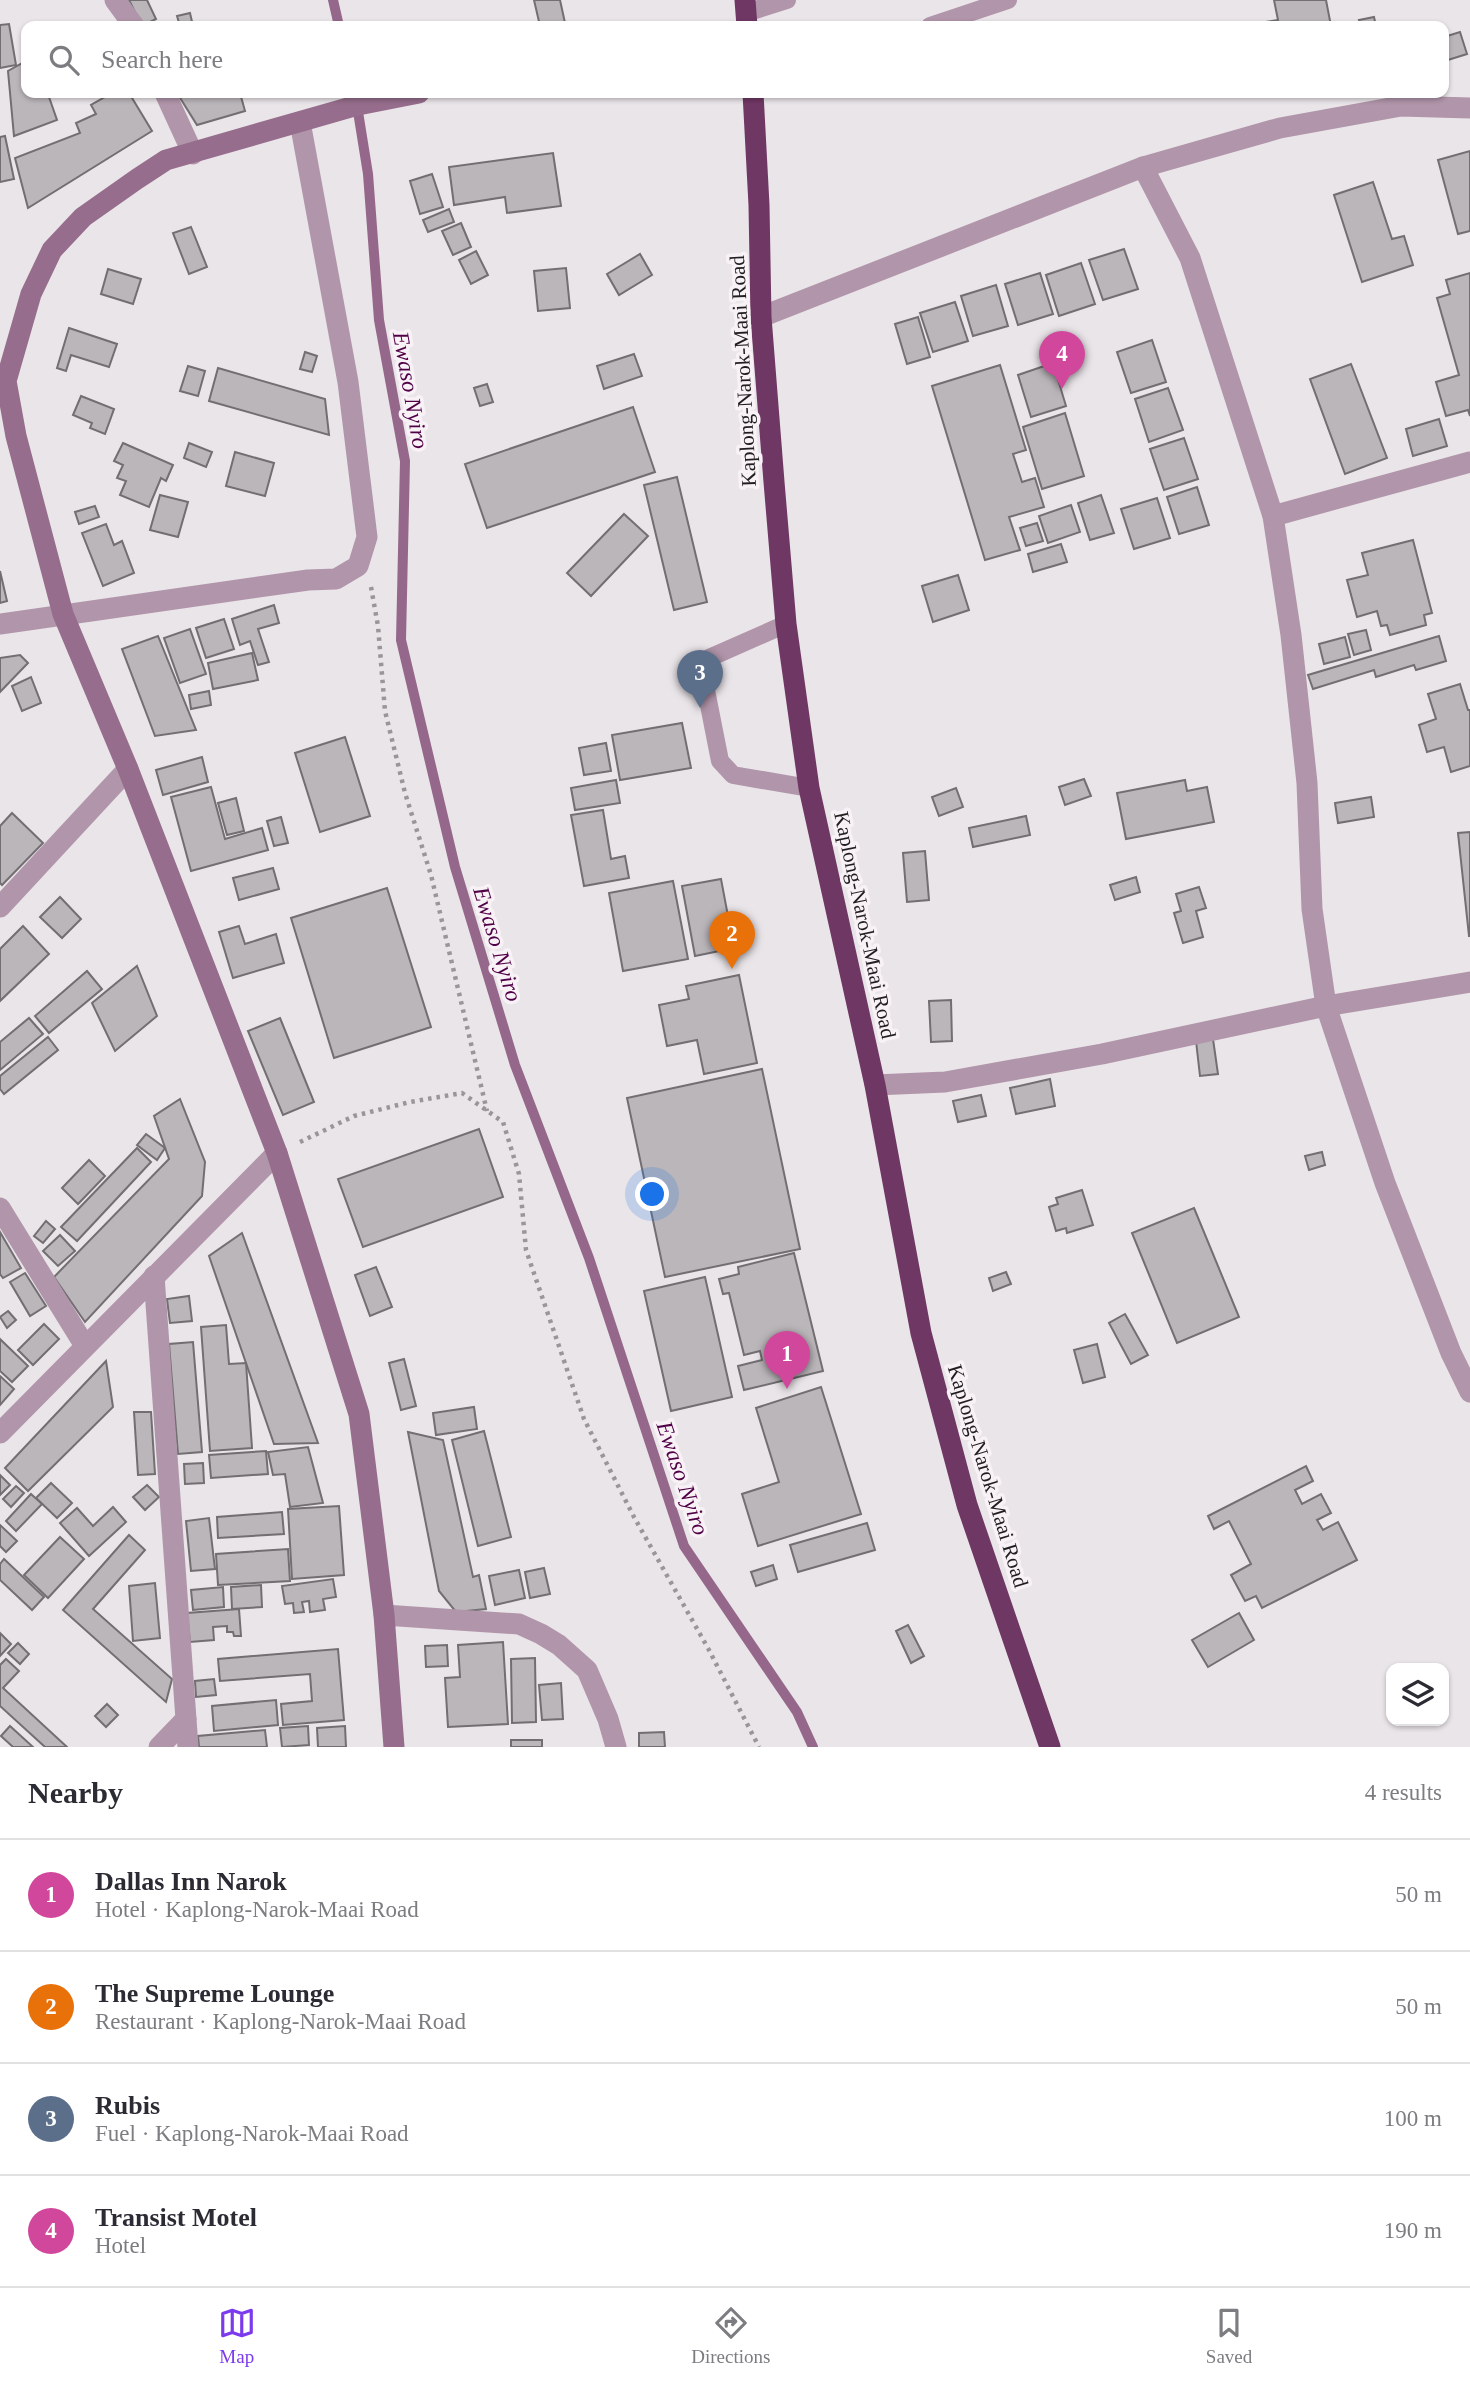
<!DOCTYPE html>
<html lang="en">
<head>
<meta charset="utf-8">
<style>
	body { margin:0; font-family:"Times New Roman",serif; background:#f2f2f3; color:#2b2b33 }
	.controls { position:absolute; right:21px; bottom:21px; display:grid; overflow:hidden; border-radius:14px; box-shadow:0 2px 5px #0004 }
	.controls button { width:63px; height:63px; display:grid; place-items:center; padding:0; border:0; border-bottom:2px solid #e1e1e2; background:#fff; color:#2b2b33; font:35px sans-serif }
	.you { position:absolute; left:653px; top:1195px; width:24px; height:24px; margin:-18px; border:5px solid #fff; border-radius:50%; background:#1a73e8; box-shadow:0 0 0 10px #1a73e833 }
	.badge { display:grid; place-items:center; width:46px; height:46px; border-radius:50%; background:#7c3aed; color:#fff; font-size:23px; font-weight:700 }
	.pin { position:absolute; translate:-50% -58px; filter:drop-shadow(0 2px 4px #0008) }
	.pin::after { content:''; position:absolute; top:37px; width:24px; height:21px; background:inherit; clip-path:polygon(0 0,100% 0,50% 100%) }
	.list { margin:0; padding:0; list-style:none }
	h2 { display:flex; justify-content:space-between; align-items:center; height:91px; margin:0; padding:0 28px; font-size:30px }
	h2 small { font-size:23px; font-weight:400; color:#7c7c81 }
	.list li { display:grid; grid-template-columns:46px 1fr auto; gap:21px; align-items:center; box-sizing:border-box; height:112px; padding:0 28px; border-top:2px solid #e1e1e2 }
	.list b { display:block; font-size:26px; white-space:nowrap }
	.list p { margin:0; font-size:23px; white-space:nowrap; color:#7c7c81 }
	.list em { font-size:23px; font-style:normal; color:#7c7c81 }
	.icon { flex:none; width:38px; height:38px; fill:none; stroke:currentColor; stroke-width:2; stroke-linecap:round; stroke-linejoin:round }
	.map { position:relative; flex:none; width:1470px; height:1747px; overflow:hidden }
	.search { position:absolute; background:#fff; box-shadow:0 2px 5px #0004; left:21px; right:21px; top:21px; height:77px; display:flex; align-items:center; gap:18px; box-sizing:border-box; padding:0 24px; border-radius:14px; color:#7c7c81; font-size:26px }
	.sheet { height:539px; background:#fff }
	nav { display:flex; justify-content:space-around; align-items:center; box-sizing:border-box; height:98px; border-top:2px solid #e1e1e2; background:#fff; font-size:19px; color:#7c7c81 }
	nav a { display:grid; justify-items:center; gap:4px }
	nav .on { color:#7c3aed }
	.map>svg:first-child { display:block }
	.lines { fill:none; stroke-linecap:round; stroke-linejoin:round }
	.stream { stroke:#95688b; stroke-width:10 }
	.building { fill:#bbb6ba; stroke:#726e71; stroke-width:2 }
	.path { stroke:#999698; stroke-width:4.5; stroke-dasharray:3.5 5; stroke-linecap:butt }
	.lane { stroke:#b195aa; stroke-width:18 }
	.street { stroke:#b195aa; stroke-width:21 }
	.secondary { stroke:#966d8c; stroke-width:21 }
	.highway { stroke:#6f3764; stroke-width:21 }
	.labels { text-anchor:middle; stroke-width:7; stroke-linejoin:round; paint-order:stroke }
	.street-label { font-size:21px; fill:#201e1f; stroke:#f8f2f6 }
	.water-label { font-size:23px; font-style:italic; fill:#500046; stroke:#f8f2f6 }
</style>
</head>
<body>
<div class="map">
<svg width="1470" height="1747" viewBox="0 0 1470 1747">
	<rect width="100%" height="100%" fill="#eae5e9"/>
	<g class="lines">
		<g class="stream">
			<path d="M333,0L339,26"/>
			<path d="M355,93L368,174L379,320L405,461L401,640L455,867L515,1065L589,1258L684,1546L797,1712L813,1747"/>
		</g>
	</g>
	<g class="building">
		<path d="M129,0H147L156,19L142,26Z"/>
		<path d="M534,0H560L565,23L540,26Z"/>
		<path d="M1274,0H1326L1331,26H1266L1265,22L1278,20Z"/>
		<path d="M190,13L193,26H180L177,16Z"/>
		<path d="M1374,17L1376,26H1361L1359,20Z"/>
		<path d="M9,24L16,65L0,68V25Z"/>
		<path d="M1460,32L1467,54L1448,60L1444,37Z"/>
		<path d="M26,61V93H56L49,97L57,120L14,136L8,71Z"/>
		<path d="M112,93H129L152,131L28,208L15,158L80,133L76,123L96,114L91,105Z"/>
		<path d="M177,93H195L196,97L210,93H240L245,111L197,125Z"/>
		<path d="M5,136L14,179L0,182V137Z"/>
		<path d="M1470,151V231L1458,234L1438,160Z"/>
		<path d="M553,153L561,206L507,213L505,197L454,205L449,167Z"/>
		<path d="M432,174L443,207L420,214L410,181Z"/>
		<path d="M1373,182L1392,239L1404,236L1413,265L1362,282L1334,195Z"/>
		<path d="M449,209L454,222L428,232L423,220Z"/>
		<path d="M461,223L471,247L453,255L442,231Z"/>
		<path d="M191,227L207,267L189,274L173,233Z"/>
		<path d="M1124,249L1138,289L1103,300L1089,260Z"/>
		<path d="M476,251L488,275L471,284L459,260Z"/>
		<path d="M640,254L652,275L619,295L607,274Z"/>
		<path d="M1081,263L1095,304L1059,316L1046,275Z"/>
		<path d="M566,268L570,308L538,311L534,271Z"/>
		<path d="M108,269L141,279L133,304L101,294Z"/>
		<path d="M1040,273L1053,314L1018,325L1005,284Z"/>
		<path d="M1470,273V416L1468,410L1446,416L1436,382L1459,375L1437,298L1450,294L1446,280Z"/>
		<path d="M996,285L1008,326L973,336L961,296Z"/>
		<path d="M955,302L968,341L933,352L920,313Z"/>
		<path d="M918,317L930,357L907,364L895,324Z"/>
		<path d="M69,328L117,344L109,367L71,355L66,371L57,368Z"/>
		<path d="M1152,340L1166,382L1131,393L1117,352Z"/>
		<path d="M305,352L317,356L312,372L300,369Z"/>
		<path d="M634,354L642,376L604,389L597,366Z"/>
		<path d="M1053,363L1066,406L1031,417L1018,375Z"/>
		<path d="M1351,364L1387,458L1345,474L1310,379Z"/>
		<path d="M1000,365L1026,450L1013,454L1022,482L1035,478L1044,507L1009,517L1020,550L985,560L932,386Z"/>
		<path d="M188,366L205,371L198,396L180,391Z"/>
		<path d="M218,368L325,399L329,435L209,401Z"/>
		<path d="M487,384L493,402L480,406L474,388Z"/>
		<path d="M1168,388L1183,430L1149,442L1135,399Z"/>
		<path d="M81,396L114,409L105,434L90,428L92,423L73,415Z"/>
		<path d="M633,407L655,472L487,528L465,464Z"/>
		<path d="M1065,413L1084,476L1042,489L1023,427Z"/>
		<path d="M1439,419L1447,446L1413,456L1406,429Z"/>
		<path d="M1184,438L1198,479L1164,490L1150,449Z"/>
		<path d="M123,443L173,465L166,481L161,478L149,507L120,495L126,481L117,478L123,465L114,461Z"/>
		<path d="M189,443L212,452L206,467L184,458Z"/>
		<path d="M235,452L274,463L265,496L226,486Z"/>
		<path d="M677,477L707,602L674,610L644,485Z"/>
		<path d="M1197,487L1209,525L1179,534L1167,497Z"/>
		<path d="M160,495L188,502L178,537L150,530Z"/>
		<path d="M1101,495L1114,533L1090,540L1078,503Z"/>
		<path d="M1157,498L1170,538L1134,549L1121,509Z"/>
		<path d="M1071,505L1080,532L1048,543L1039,516Z"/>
		<path d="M95,506L99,517L79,524L75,512Z"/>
		<path d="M624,514L648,536L591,596L567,573Z"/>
		<path d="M1037,523L1043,541L1026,546L1020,528Z"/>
		<path d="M106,524L114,545L122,541L134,573L103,586L82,533Z"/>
		<path d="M1413,540L1432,613L1424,615L1426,625L1390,635L1387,625L1381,626L1377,611L1357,617L1347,580L1368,575L1362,553Z"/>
		<path d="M1061,544L1067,562L1033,572L1028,554Z"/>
		<path d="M0,571L7,601L0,603Z"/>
		<path d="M958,575L969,610L933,622L922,586Z"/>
		<path d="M274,605L279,623L258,629L269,662L258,665L250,641L240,645L232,619Z"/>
		<path d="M224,619L234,649L206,658L196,628Z"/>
		<path d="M190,629L206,674L180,683L164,638Z"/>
		<path d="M1366,630L1371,650L1354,655L1348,634Z"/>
		<path d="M158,636L196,730L155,736L122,649Z"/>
		<path d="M1439,636L1446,661L1416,670L1414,665L1376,677L1374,670L1313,689L1308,675Z"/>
		<path d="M1345,637L1350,657L1324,664L1319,644Z"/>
		<path d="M252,653L258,680L213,689L208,663Z"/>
		<path d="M20,655L28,663L0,692V658Z"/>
		<path d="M31,677L41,703L22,711L12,686Z"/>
		<path d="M1460,684L1468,710H1470V766L1451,772L1444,747L1427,752L1419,725L1436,719L1428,694Z"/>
		<path d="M209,691L211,705L191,709L189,695Z"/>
		<path d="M682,723L691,768L620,780L612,735Z"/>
		<path d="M345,737L370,816L320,832L295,753Z"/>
		<path d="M606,743L611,771L584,775L579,748Z"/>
		<path d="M202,757L208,782L163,795L156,770Z"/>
		<path d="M1084,779L1091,796L1065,805L1059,787Z"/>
		<path d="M616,780L620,803L575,810L571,788Z"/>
		<path d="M1185,780L1187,791L1207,787L1214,822L1126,839L1117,793Z"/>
		<path d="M211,787L225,839L262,828L268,850L191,871L171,797Z"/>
		<path d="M956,788L963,807L939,816L932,797Z"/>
		<path d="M1371,797L1374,817L1338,823L1335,803Z"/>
		<path d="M236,798L244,831L227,835L218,803Z"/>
		<path d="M603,810L611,859L625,856L629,878L584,886L571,815Z"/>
		<path d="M12,813L43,843L2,885L0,883V826Z"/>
		<path d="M1026,816L1030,835L973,847L969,828Z"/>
		<path d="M281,817L288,843L274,846L267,821Z"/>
		<path d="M1470,832V936H1469L1458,833Z"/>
		<path d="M925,851L929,900L907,902L903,853Z"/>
		<path d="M273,868L279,889L239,900L233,878Z"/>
		<path d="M1136,877L1140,892L1115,900L1110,885Z"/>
		<path d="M721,879L734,948L695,956L682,886Z"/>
		<path d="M673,881L688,959L623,971L609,893Z"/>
		<path d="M1199,887L1206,908L1196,911L1203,937L1183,943L1174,913L1181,911L1176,894Z"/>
		<path d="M387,888L431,1027L334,1058L291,918Z"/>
		<path d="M60,897L81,919L62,938L40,917Z"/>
		<path d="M23,926L49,954L0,1001V949Z"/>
		<path d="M239,926L245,944L276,934L284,963L233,978L219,932Z"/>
		<path d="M137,966L157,1016L115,1051L92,1003Z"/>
		<path d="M87,971L102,989L49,1033L35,1016Z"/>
		<path d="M739,975L757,1063L704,1074L697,1040L667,1046L659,1005L689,999L686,986Z"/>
		<path d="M951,1000L952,1041L931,1042L929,1001Z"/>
		<path d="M29,1018L43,1034L0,1070V1042Z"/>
		<path d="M280,1018L314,1102L283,1115L248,1031Z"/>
		<path d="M48,1037L58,1050L4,1094L0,1089V1076Z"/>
		<path d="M1213,1039L1218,1074L1200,1076L1196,1041Z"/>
		<path d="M762,1069L800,1249L665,1277L627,1098Z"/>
		<path d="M1050,1079L1055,1106L1016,1114L1010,1088Z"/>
		<path d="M981,1095L986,1116L958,1122L953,1101Z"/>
		<path d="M180,1099L205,1162L202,1196L85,1322L54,1277L169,1159L154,1116Z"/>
		<path d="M479,1129L503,1197L363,1247L338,1179Z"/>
		<path d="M146,1134L165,1148L157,1160L137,1145Z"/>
		<path d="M137,1148L151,1162L77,1241L61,1227Z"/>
		<path d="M1322,1152L1325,1165L1309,1170L1305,1156Z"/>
		<path d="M89,1160L105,1176L78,1204L62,1188Z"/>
		<path d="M1082,1190L1093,1225L1067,1233L1066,1228L1056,1231L1049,1207L1058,1204L1056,1198Z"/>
		<path d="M1194,1208L1239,1317L1177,1343L1132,1233Z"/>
		<path d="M46,1221L55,1229L43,1243L34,1236Z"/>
		<path d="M0,1232L21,1268L3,1278L0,1274Z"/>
		<path d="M242,1233L318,1443L274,1444L209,1256Z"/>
		<path d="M60,1235L75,1251L58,1266L43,1251Z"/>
		<path d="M794,1253L823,1371L744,1390L738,1366L762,1360L760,1351L744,1355L729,1293L723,1294L719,1279L739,1274L738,1267Z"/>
		<path d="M376,1267L392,1307L370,1316L355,1275Z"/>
		<path d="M1006,1272L1011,1284L993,1291L989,1278Z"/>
		<path d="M25,1273L46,1306L30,1316L10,1282Z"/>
		<path d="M705,1277L732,1397L671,1411L644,1291Z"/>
		<path d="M189,1296L192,1321L170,1323L167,1299Z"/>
		<path d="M8,1311L16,1320L7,1328L0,1317Z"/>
		<path d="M1125,1314L1148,1355L1131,1364L1109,1323Z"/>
		<path d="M44,1324L59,1339L33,1365L18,1350Z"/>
		<path d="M226,1325L229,1364L246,1363L252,1448L210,1451L201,1327Z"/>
		<path d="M0,1339L28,1366L12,1382L0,1371Z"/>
		<path d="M193,1342L202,1452L178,1454L169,1344Z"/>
		<path d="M1097,1344L1105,1377L1083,1383L1074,1350Z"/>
		<path d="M404,1359L416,1406L401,1410L389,1363Z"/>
		<path d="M106,1361L113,1407L28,1491L5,1468Z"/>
		<path d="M0,1376L14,1389L0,1405Z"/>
		<path d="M821,1387L861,1514L758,1546L742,1494L779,1482L756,1408Z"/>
		<path d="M474,1407L477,1429L436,1435L433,1413Z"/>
		<path d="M134,1412H151L155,1474L138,1475Z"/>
		<path d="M484,1431L511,1537L478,1546L452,1440Z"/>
		<path d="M408,1432L443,1440L473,1577L479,1575L486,1609L456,1612L439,1591Z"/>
		<path d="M308,1447L323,1503L290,1507L285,1474L273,1475L268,1452Z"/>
		<path d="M266,1451L268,1474L211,1478L209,1455Z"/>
		<path d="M203,1463L204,1483L185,1484L184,1464Z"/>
		<path d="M1306,1466L1313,1481L1295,1490L1302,1504L1321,1494L1331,1513L1317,1520L1323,1530L1338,1522L1357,1560L1262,1608L1256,1596L1245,1601L1231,1575L1251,1564L1229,1521L1214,1529L1208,1516Z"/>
		<path d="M0,1475L10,1485L0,1495Z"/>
		<path d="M51,1483L72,1503L57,1518L36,1498Z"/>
		<path d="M147,1485L159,1497L145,1510L133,1497Z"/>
		<path d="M16,1486L24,1493L11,1507L3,1499Z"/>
		<path d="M31,1494L42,1504L16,1531L6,1521Z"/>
		<path d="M339,1506L344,1575L292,1579L288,1509Z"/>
		<path d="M113,1507L126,1522L89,1556L60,1523L77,1508L93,1526Z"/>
		<path d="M282,1512L284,1534L218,1538L217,1517Z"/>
		<path d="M209,1518L215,1569L191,1571L186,1521Z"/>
		<path d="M867,1523L875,1550L798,1572L790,1545Z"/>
		<path d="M0,1525L17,1541L6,1552L0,1546Z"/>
		<path d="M129,1535L145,1550L93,1609L172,1679L166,1702L63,1610Z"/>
		<path d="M60,1537L84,1559L48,1598L24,1575Z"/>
		<path d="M288,1549L290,1581L218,1585L216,1554Z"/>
		<path d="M4,1559L44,1597L32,1610L0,1580V1564Z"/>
		<path d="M773,1565L777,1579L756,1586L751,1572Z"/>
		<path d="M544,1568L550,1594L530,1598L525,1572Z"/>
		<path d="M519,1570L525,1598L495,1605L489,1576Z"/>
		<path d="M333,1579L336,1597L323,1599L325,1610L310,1612L309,1601L302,1602L304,1612L294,1613L293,1603L285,1604L282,1586Z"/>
		<path d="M155,1583L160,1638L133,1641L129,1586Z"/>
		<path d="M261,1585L262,1607L232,1609L231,1587Z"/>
		<path d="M223,1587L224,1607L193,1610L191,1590Z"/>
		<path d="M239,1609L241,1636H234L233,1632H227V1626L213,1627L214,1640L190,1642L187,1613Z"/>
		<path d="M1239,1613L1254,1640L1208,1667L1192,1640Z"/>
		<path d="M908,1625L924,1656L911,1663L896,1631Z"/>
		<path d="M0,1633L11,1644L0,1656Z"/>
		<path d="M503,1642L508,1724L448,1727L445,1678L460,1677L458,1645Z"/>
		<path d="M18,1643L29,1654L20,1664L8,1653Z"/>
		<path d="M447,1645L448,1666L426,1667L425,1646Z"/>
		<path d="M338,1649L344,1720L283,1725L281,1704L312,1701L310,1674L220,1681L218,1659Z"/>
		<path d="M535,1658L536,1722L512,1723L511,1659Z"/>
		<path d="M6,1659L19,1671L3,1688L67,1747H45L0,1706V1665Z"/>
		<path d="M214,1679L216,1695L196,1697L195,1681Z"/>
		<path d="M561,1683L563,1719L542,1720L539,1685Z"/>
		<path d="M276,1700L278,1725L214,1731L212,1706Z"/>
		<path d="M107,1704L118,1715L106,1727L95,1716Z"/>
		<path d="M10,1726L33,1747H13L1,1736Z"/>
		<path d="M308,1726L309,1745L282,1747L280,1728Z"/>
		<path d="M345,1726L346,1747H318L317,1728Z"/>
		<path d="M265,1730L267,1747H199L198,1736Z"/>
		<path d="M664,1732L665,1747H639V1733Z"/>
		<rect x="511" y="1740" width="31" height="7"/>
	</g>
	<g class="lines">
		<g class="path">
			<path d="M371,587L378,626L385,711L405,793L431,875L487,1111"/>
			<path d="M300,1142L354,1116L410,1102L462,1093L503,1122L519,1174L526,1250L584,1419L634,1517L709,1650L759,1747"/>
		</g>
		<g class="lane">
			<path d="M746,13L787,0"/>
			<path d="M930,26L1008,0"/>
			<path d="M786,624L709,658L702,670L720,761L733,775L809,788"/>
		</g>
		<g class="street">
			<path d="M115,0L134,26"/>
			<path d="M165,93L193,154"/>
			<path d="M1143,167L1190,258L1273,516L1291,635L1307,783L1312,909L1326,1006L1385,1183L1451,1353L1470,1392"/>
			<path d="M761,317L1143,167L1280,128L1401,106L1470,108"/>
			<path d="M1273,516L1470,462"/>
			<path d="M0,624L308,580L336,579L358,566L367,537L348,382L300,122"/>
			<path d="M0,907L128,769"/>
			<path d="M875,1085L945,1082L1102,1054L1326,1006L1470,982"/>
			<path d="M0,1208L85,1346"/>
			<path d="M154,1276L188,1747"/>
			<path d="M0,1433L277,1153"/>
			<path d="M384,1615L519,1624L541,1634L559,1645L587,1670L608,1719L616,1747"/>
			<path d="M159,1747L186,1719"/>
		</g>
		<path class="secondary" d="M394,1747L384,1615L359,1414L277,1153L128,769L63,614L16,436L6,381L31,294L52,250L83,217L137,179L166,160L358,105L419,93"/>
		<g class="highway">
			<path d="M745,0L747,26"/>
			<path d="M753,93L759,205L761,317L774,482L786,624L809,788L875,1085L921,1333L967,1505L1050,1747"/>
		</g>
	</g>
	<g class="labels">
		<g class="street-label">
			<text transform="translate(743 371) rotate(-93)" y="7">Kaplong-Narok-Maai Road</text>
			<text transform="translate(865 925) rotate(78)" y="7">Kaplong-Narok-Maai Road</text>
			<text transform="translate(988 1476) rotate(73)" y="7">Kaplong-Narok-Maai Road</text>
		</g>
		<g class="water-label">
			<text transform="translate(411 390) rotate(80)" y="8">Ewaso Nyiro</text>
			<text transform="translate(498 944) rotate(73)" y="8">Ewaso Nyiro</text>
			<text transform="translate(683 1478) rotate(71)" y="8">Ewaso Nyiro</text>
		</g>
	</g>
</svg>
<div class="controls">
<button><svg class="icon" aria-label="layers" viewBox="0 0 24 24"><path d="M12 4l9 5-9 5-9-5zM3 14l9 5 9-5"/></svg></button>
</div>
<div class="you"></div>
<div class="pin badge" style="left:787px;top:1389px;background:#d1479c">1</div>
<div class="pin badge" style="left:732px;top:969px;background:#e8710a">2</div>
<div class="pin badge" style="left:700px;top:708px;background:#5c6f8a">3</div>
<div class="pin badge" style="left:1062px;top:389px;background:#d1479c">4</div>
<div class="search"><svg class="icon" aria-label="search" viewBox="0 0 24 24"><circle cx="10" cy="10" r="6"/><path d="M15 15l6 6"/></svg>Search here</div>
</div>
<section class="sheet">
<h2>Nearby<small>4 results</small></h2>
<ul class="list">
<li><span class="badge" style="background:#d1479c">1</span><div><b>Dallas Inn Narok</b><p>Hotel · Kaplong-Narok-Maai Road</p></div><em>50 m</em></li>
<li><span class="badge" style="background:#e8710a">2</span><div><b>The Supreme Lounge</b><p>Restaurant · Kaplong-Narok-Maai Road</p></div><em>50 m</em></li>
<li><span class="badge" style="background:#5c6f8a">3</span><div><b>Rubis</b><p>Fuel · Kaplong-Narok-Maai Road</p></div><em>100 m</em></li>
<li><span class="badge" style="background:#d1479c">4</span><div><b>Transist Motel</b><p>Hotel</p></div><em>190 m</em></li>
</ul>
</section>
<nav>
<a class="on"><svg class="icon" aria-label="map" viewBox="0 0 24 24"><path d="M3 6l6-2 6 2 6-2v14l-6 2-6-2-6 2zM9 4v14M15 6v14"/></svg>Map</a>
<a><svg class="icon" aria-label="directions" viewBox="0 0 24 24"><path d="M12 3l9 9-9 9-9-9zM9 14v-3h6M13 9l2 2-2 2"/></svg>Directions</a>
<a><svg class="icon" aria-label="saved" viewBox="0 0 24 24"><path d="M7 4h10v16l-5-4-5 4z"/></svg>Saved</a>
</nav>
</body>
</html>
